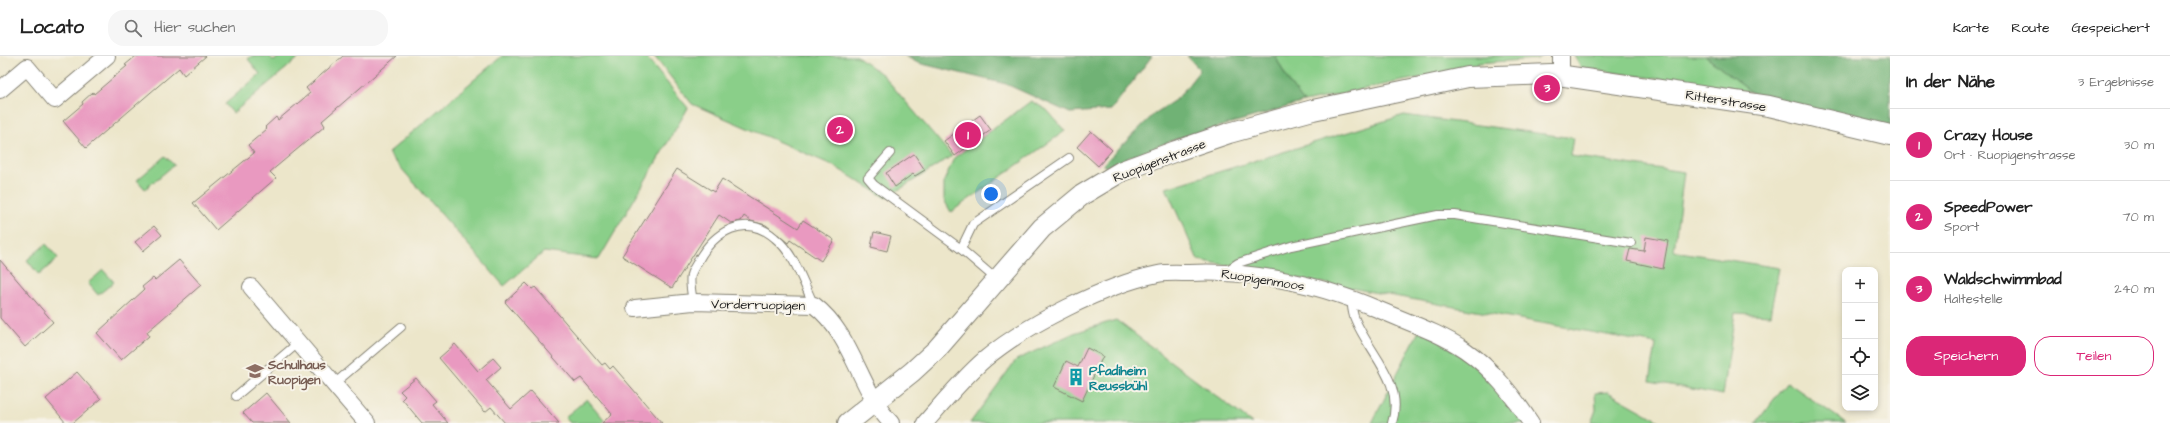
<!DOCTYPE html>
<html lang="de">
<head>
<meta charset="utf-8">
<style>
	body { margin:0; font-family:"Architects Daughter",sans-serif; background:#f6f6f6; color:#222 }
	.controls { position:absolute; right:12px; bottom:12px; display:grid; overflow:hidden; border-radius:8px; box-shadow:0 2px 6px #0003 }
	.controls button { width:36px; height:36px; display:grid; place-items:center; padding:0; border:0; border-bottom:1px solid #e0e0e0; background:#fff; color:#222; font:20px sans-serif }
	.you { position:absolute; left:991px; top:138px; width:14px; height:14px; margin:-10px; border:3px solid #fff; border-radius:50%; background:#1a73e8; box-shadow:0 0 0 6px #1a73e833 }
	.badge { display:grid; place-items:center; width:26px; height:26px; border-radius:50%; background:#db2777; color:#fff; font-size:13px; font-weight:700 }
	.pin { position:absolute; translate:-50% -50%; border:2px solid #fff; box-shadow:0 1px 4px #0006 }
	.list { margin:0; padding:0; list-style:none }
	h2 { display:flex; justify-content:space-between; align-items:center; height:52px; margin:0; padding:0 16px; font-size:17px }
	h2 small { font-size:13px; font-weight:400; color:#767676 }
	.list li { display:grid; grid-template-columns:26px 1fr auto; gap:12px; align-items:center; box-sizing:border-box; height:72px; padding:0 16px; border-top:1px solid #e0e0e0 }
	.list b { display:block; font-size:15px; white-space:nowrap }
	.list p { margin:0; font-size:13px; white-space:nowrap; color:#767676 }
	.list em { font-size:13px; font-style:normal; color:#767676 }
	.actions { display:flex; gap:8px; padding:12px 16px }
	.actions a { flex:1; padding:9px 0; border:1px solid #db2777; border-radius:16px; text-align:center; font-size:14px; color:#db2777 }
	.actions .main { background:#db2777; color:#fff }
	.icon { flex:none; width:22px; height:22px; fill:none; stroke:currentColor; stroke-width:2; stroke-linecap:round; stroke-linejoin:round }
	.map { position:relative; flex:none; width:1890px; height:367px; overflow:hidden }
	header { display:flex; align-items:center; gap:24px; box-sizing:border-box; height:56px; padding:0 20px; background:#fff; border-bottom:1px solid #e0e0e0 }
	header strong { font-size:19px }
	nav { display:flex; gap:22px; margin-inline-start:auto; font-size:14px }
	.search { width:280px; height:36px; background:#f6f6f6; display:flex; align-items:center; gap:10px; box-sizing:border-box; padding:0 14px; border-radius:16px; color:#767676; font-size:15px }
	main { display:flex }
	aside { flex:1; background:#fff }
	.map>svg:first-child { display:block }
	.green { fill:#8acf89; stroke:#537652 }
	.forest { fill:#6fb275; stroke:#466748 }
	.building { fill:#e999c0 }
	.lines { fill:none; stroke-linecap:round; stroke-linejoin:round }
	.service-casing { stroke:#848173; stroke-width:10 }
	.minor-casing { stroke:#848173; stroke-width:18 }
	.tertiary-casing { stroke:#848173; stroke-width:22 }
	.service { stroke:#fff; stroke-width:8 }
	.minor { stroke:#fff; stroke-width:16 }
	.tertiary { stroke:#fff; stroke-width:20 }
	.labels { text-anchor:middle; stroke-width:4; stroke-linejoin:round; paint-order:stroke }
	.street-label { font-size:13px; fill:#1c1c1c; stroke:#f7f3e8 }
	.education-label { font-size:13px; font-weight:bold; fill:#785e54; stroke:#f7f3e8; text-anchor:start }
	.culture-label { font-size:13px; font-weight:bold; fill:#0d838f; stroke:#f7f3e8; text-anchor:start }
</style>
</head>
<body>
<header>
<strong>Locato</strong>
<div class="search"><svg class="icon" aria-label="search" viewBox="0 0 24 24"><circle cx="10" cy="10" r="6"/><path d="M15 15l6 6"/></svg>Hier suchen</div>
<nav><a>Karte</a><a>Route</a><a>Gespeichert</a></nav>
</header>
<main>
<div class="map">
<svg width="1890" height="367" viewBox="0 0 1890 367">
	<rect width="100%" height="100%" fill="#f7f3e8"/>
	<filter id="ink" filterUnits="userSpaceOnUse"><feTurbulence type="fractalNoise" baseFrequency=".025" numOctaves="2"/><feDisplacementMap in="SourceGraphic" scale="8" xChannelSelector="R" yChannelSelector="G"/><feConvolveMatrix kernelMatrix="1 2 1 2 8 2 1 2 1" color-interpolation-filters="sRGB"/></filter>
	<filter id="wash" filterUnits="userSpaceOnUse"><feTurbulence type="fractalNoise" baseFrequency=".012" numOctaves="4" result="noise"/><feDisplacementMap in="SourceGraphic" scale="16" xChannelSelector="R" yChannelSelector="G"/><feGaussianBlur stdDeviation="0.9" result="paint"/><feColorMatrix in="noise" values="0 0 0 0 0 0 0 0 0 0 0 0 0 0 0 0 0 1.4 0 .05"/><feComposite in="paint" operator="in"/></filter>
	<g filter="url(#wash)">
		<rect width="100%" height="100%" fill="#ece6ca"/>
		<g class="green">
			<path d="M252,0H269L274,5L280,0H301L233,57L225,48L260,18L248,3Z"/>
			<path d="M502,0H645L688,52L599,203L544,196L504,230L388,97Z"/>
			<path d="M654,0H857L883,19L952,100L886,142L832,109L692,48Z"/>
			<path d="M1275,0H1543L1537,3L1477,7V11L1392,27L1304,46L1290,28Z"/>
			<path d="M1574,0H1705L1751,36L1581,12Z"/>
			<path d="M1031,45L1047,54L1065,75L951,156L944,144V125L954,102Z"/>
			<path d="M1404,59L1573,82L1570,100L1684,116L1674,195L1779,212L1770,259L1735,257L1723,339L1650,325L1656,288L1198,204L1166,132Z"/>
			<path d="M165,100L174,109L145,133L137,124Z"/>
			<path d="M46,188L58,202L39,219L27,204Z"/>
			<path d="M103,214L114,226L98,239L88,227Z"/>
			<path d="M1116,264L1252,367H970L1016,304L1074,277Z"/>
			<path d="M1419,275L1437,283L1487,319L1525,367H1372Z"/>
			<path d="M1787,326L1846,367H1756Z"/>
			<path d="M1608,336L1663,367H1591L1596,354L1595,337Z"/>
			<path d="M587,343L607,367H570L565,361Z"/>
		</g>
		<g class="forest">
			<path d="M905,0H1152L1111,54L1070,57L1006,28L918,7Z"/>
			<path d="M1187,0H1275L1290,28L1304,46L1174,84L1105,111L1103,108L1154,58L1178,42L1200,14Z"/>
			<path d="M1705,0H1890V79L1769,50Z"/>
		</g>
		<g id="blocks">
			<g class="building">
				<path d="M136,0H206L184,19L179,12L86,92L63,65L83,48L82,46L93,36L94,38L127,10L125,9Z"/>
				<path d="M343,0H397L322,65L325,70L270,116L276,122L216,174L193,147L254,97L248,89L267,73L265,71L276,61L278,64L310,37L306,32Z"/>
				<path d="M980,59L991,74L955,100L944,85Z"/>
				<path d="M1091,75L1112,94L1098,110L1077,91Z"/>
				<path d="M914,98L925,114L915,120L913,118L895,131L886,117Z"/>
				<path d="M677,113L714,136L722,123L798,172L803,164L834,184L821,205L790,184L788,187L766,169L751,165L744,160L741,165L731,167L719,159L672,232L622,200Z"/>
				<path d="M154,170L162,179L143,195L135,186Z"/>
				<path d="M874,176L891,180L887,195L871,191Z"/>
				<path d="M1646,181L1668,185L1663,213L1627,205L1630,193L1644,195Z"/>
				<path d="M0,204L53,266L25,291L0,262Z"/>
				<path d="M179,204L201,229L147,276L149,280L121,304L97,277L144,234L142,231L153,222L155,224Z"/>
				<path d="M526,227L532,233L535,231L602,309L605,307L610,313L613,310L662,367H602L612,358L581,322L575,326L505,246Z"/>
				<path d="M455,288L478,315L493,302L501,311L486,324L511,353L531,335L559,367H505L491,351L485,356L439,302Z"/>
				<path d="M1087,292L1103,300L1082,345L1054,331L1066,305L1078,311Z"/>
				<path d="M77,316L101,343L73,367H66L46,343Z"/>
				<path d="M416,322L436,345L432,348L448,367H422L402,343L405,340L400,335Z"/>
				<path d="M266,337L291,367H252L243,357Z"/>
			</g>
		</g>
	</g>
	<g filter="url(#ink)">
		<use href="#blocks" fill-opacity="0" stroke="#848173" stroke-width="1"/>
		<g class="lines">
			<g class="service-casing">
				<g id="service">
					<path d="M890,97L868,122L874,129L961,193"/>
					<path d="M1226,215L1238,207L1291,190L1438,159H1455L1631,187"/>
					<path d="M997,224L961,193L973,168L1069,102"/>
					<path d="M1351,242C1352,249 1352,257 1355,263C1369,298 1405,326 1392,367"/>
					<path d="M693,246C692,238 689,227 691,219C692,214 696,209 698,205C714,176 745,156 775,182C795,198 803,227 814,249"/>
					<path d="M334,328L401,271"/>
					<path d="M236,340L298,287"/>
				</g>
			</g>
			<g class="minor-casing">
				<g id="minor">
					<path d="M1561,0V19"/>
					<path d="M0,34L27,11L55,44L107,0"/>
					<path d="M251,231L367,367"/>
					<path d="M635,252L693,246L814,249C853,279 859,333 891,367"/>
					<path d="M925,367C944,345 963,322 985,303C1027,268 1105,229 1158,218C1168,216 1180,217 1190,217C1256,214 1322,229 1382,255C1410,267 1440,277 1465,294C1493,313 1513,340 1531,367"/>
				</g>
			</g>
			<g class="tertiary-casing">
				<path id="tertiary" d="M848,367L912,316L937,293L1042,172L1082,139L1122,115L1176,95L1229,77L1313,54L1468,21L1551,18L1769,50L1890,79"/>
			</g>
			<use href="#service" class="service"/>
			<use href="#minor" class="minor"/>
			<use href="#tertiary" class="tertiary"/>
		</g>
	</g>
	<defs>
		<g id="school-bare" transform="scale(1.38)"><path d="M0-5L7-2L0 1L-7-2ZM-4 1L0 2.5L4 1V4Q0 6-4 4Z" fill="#8d6e63" stroke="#f7f3e8" stroke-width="2.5" paint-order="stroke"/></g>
		<g id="building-bare" transform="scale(1.38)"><path d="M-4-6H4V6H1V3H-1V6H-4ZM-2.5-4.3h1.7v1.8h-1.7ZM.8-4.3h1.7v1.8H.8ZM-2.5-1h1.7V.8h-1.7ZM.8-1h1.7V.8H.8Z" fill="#0f9aa8" stroke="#f7f3e8" stroke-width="2.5" paint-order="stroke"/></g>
	</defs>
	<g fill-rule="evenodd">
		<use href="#school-bare" x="255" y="315"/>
		<use href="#building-bare" x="1076" y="321"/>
	</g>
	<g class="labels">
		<g class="street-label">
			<text transform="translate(1726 44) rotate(9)" y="5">Ritterstrasse</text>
			<text transform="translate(1159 104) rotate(-21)" y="5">Ruopigenstrasse</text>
			<text transform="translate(1263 223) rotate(9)" y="5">Ruopigenmoos</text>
			<text transform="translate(758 248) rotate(1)" y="5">Vorderruopigen</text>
		</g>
		<g class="education-label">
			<text x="268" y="313">Schulhaus<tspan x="268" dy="15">Ruopigen</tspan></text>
		</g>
		<g class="culture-label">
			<text x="1089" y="319">Pfadiheim<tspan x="1089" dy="15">Reussbühl</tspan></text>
		</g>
	</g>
</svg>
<div class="controls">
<button>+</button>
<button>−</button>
<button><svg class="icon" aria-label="locate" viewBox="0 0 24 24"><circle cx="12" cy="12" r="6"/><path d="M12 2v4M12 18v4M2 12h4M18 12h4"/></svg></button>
<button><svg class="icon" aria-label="layers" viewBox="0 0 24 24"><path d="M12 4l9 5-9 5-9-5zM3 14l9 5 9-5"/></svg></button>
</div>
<div class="you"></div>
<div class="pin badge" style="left:968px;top:79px">1</div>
<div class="pin badge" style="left:840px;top:74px">2</div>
<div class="pin badge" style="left:1547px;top:32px">3</div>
</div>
<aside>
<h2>In der Nähe<small>3 Ergebnisse</small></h2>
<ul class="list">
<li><span class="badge">1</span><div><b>Crazy House</b><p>Ort · Ruopigenstrasse</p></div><em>30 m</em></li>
<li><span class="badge">2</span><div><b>SpeedPower</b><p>Sport</p></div><em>70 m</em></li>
<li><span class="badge">3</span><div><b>Waldschwimmbad</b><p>Haltestelle</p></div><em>240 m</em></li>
</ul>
<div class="actions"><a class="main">Speichern</a><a>Teilen</a></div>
</aside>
</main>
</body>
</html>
